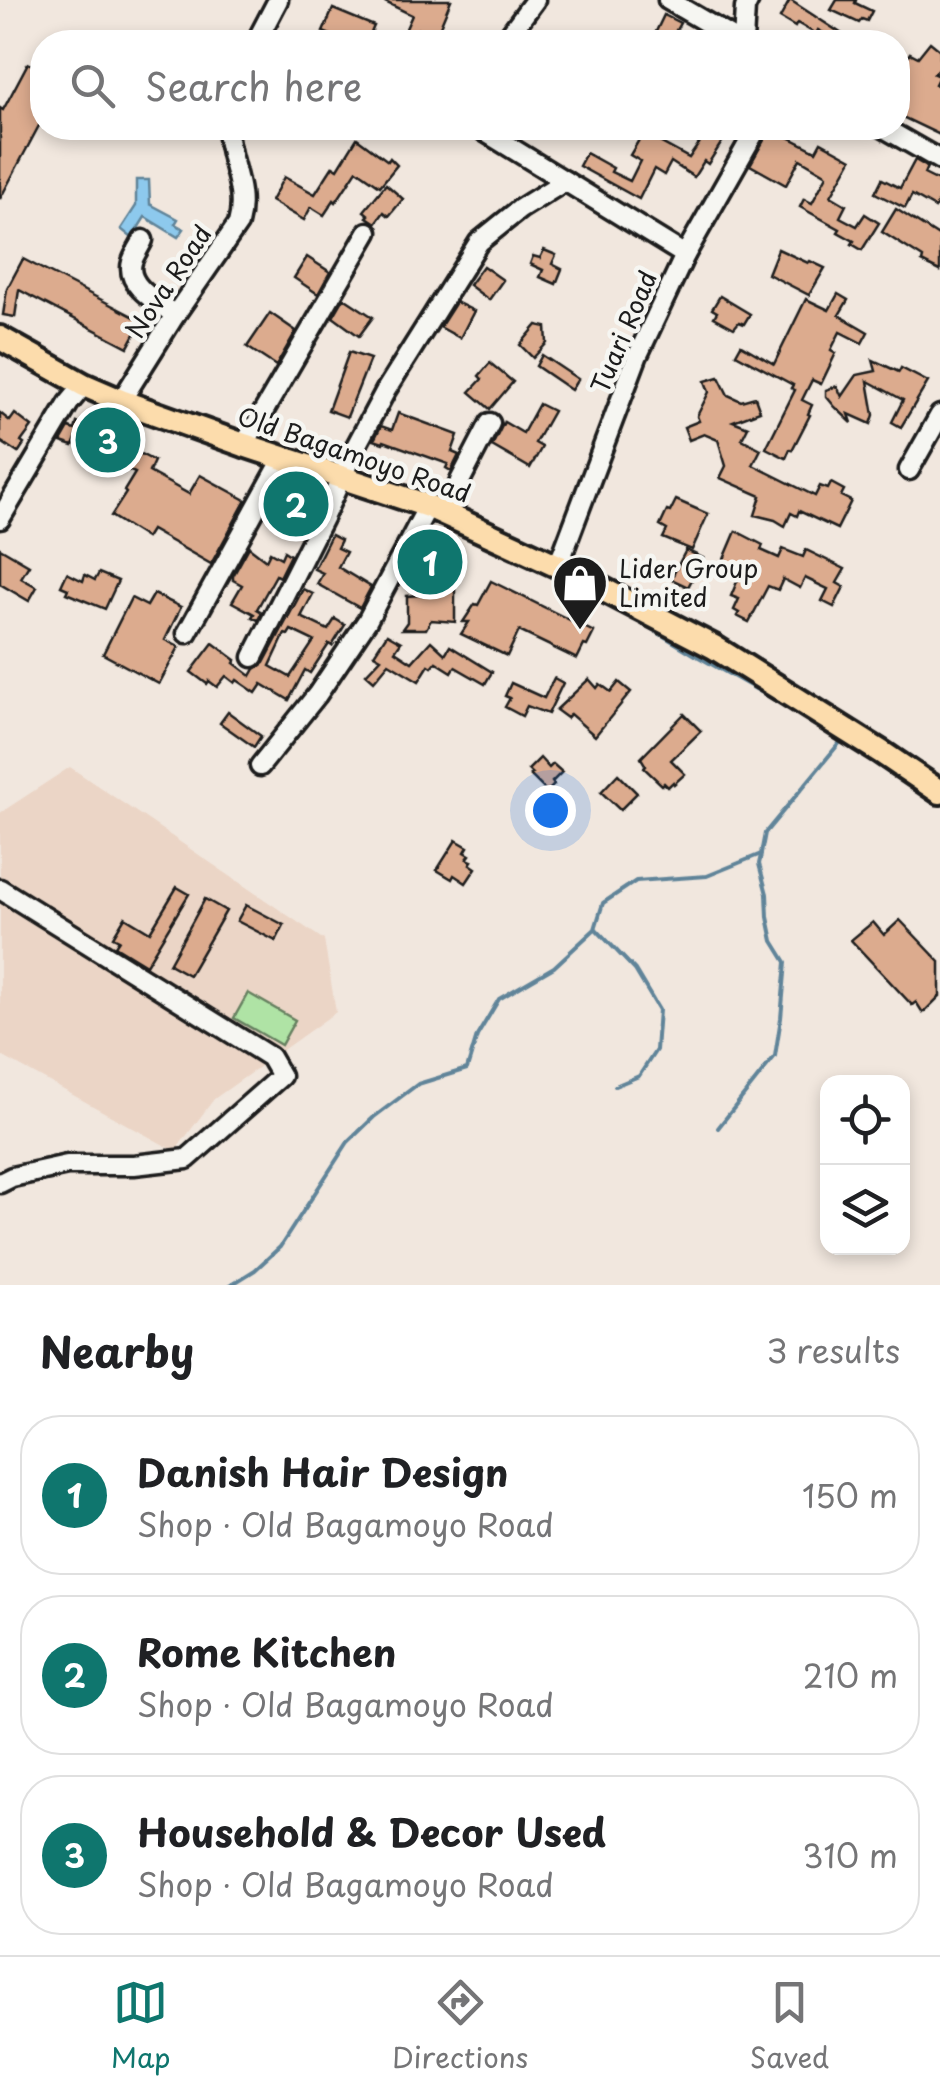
<!DOCTYPE html>
<html lang="en">
<head>
<meta charset="utf-8">
<style>
	body { margin:0; font-family:"Playpen Sans",sans-serif; background:#f2f2f2; color:#202124 }
	.controls { position:absolute; right:30px; bottom:30px; display:grid; overflow:hidden; border-radius:20px; box-shadow:0 5px 15px #0003 }
	.controls button { width:90px; height:90px; display:grid; place-items:center; padding:0; border:0; border-bottom:2px solid #e0e0e0; background:#fff; color:#202124; font:50px sans-serif }
	.you { position:absolute; left:550px; top:810px; width:35px; height:35px; margin:-25px; border:8px solid #fff; border-radius:50%; background:#1a73e8; box-shadow:0 0 0 15px #1a73e833 }
	.badge { display:grid; place-items:center; width:65px; height:65px; border-radius:50%; background:#0f766e; color:#fff; font-size:32px; font-weight:700 }
	.pin { position:absolute; translate:-50% -50%; border:5px solid #fff; box-shadow:0 2px 10px #0006 }
	.list { margin:0; padding:0; list-style:none }
	h2 { display:flex; justify-content:space-between; align-items:center; height:130px; margin:0; padding:0 40px; font-size:42px }
	h2 small { font-size:32px; font-weight:400; color:#757577 }
	.list li { display:grid; grid-template-columns:65px 1fr auto; gap:30px; align-items:center; box-sizing:border-box; height:160px; margin:0 20px 20px; padding:0 20px; border:2px solid #e0e0e0; border-radius:40px }
	.list b { display:block; font-size:38px; white-space:nowrap }
	.list p { margin:0; font-size:32px; white-space:nowrap; color:#757577 }
	.list em { font-size:32px; font-style:normal; color:#757577 }
	.icon { flex:none; width:55px; height:55px; fill:none; stroke:currentColor; stroke-width:2; stroke-linecap:round; stroke-linejoin:round }
	.map { position:relative; flex:none; width:940px; height:1285px; overflow:hidden }
	.search { position:absolute; background:#fff; box-shadow:0 5px 15px #0003; left:30px; right:30px; top:30px; height:110px; display:flex; align-items:center; gap:25px; box-sizing:border-box; padding:0 35px; border-radius:40px; color:#757577; font-size:38px }
	.sheet { height:670px; background:#fff }
	nav { display:flex; justify-content:space-around; align-items:center; box-sizing:border-box; height:140px; border-top:2px solid #e0e0e0; background:#fff; font-size:28px; color:#757577 }
	nav a { display:grid; justify-items:center; gap:5px }
	nav .on { color:#0f766e }
	.map>svg:first-child { display:block }
	.built { fill:#ebd5c6 }
	.green { fill:#afe3a5; stroke:#668060; stroke-width:2.5 }
	.water { fill:#8dc9ed; stroke:#608499; stroke-width:2.5 }
	.lines { fill:none; stroke-linecap:round; stroke-linejoin:round }
	.stream { stroke:#608499; stroke-width:4 }
	.building { fill:#dcab8e; stroke:#1c1c1c; stroke-width:2.5; fill-rule:evenodd }
	.minor-casing { stroke:#1c1c1c; stroke-width:25 }
	.major-casing { stroke:#1c1c1c; stroke-width:30 }
	.minor { stroke:#f6f6f2; stroke-width:18 }
	.major { stroke:#fcdcac; stroke-width:22 }
	.labels { text-anchor:middle; stroke-width:9; stroke-linejoin:round; paint-order:stroke }
	.street-label { font-size:25px; fill:#1c1c1c; stroke:#f6f6f2 }
	.poi-label { font-size:25px; fill:#1c1c1c; stroke:#f6f6f2; text-anchor:start }
</style>
</head>
<body>
<div class="map">
<svg width="940" height="1285" viewBox="0 0 940 1285">
	<rect width="100%" height="100%" fill="#f1e7de"/>
	<filter id="ink" filterUnits="userSpaceOnUse"><feTurbulence type="fractalNoise" baseFrequency=".01" numOctaves="2"/><feDisplacementMap in="SourceGraphic" scale="20" xChannelSelector="R" yChannelSelector="G"/><feConvolveMatrix kernelMatrix="1 2 1 2 8 2 1 2 1" color-interpolation-filters="sRGB"/></filter>
	<g filter="url(#ink)">
		<path class="built" d="M70,767L324,940L336,1012L214,1099L175,1151L0,1055V813Z"/>
		<path class="green" d="M248,993L295,1020L281,1045L234,1018Z"/>
		<path class="water" d="M136,180H149L150,204L178,219L175,224L184,229L178,237L145,217L132,238L121,229L136,206Z"/>
		<g class="lines">
			<g class="stream">
				<path d="M441,524L571,585"/>
				<path d="M632,617L697,656L793,710"/>
				<path d="M596,929L635,970L659,1010L656,1050L639,1076L615,1086"/>
				<path d="M718,1128L775,1056L781,1018L786,962L773,941L768,917L767,894L759,864L761,855"/>
				<path d="M231,1285L255,1270L280,1247L348,1142L374,1117L418,1084L467,1069L477,1036L499,999L554,967L595,929L603,903L636,881L707,876L761,854L765,833L842,740"/>
			</g>
		</g>
		<g class="building">
			<path d="M381,0H451L436,36L418,29L413,42H400L412,15Z"/>
			<path d="M790,0L842,34L838,41L818,30L816,34L797,23L795,27L780,18Z"/>
			<path d="M837,0H856L855,3L872,11L867,21L862,19L859,23L831,10Z"/>
			<path d="M333,9L374,26L367,42L354,38L349,42L323,32Z"/>
			<path d="M664,15L680,23L674,34L693,42H651Z"/>
			<path d="M930,42L940,50V67L934,74L939,76L935,84L940,87V135L898,115V73L910,53L918,57Z"/>
			<path d="M28,63L42,70V120L0,199V108L3,110Z"/>
			<path d="M771,128L816,151L821,142L852,159L831,196L846,205L840,217L857,226L865,214L879,223L862,250L852,244L854,241L838,232L840,229L800,207L804,199L812,203L827,175L800,159L786,185L750,165Z"/>
			<path d="M707,132L722,142L708,164L704,161L694,177L671,162L664,175L654,169L639,199L579,166L586,153L613,168L611,172L630,181L640,161L630,155L643,133L689,158Z"/>
			<path d="M357,138L388,161L390,158L397,165L380,186L357,170L336,202L334,200L324,215L311,207L304,220L271,201L284,177L315,194L333,166L338,169Z"/>
			<path d="M915,160L927,167L924,174L940,182V199L935,208L912,195L905,208L875,193L882,179L900,188Z"/>
			<path d="M386,184L403,199L389,216L384,212L376,223L367,217L369,215L364,211Z"/>
			<path d="M896,209L940,237V271L922,262L923,258L882,232Z"/>
			<path d="M778,249L808,263L810,261L825,268L809,295L768,274Z"/>
			<path d="M544,250L556,255L552,264L562,269L556,284L540,277L543,270L530,264L533,256L540,258Z"/>
			<path d="M307,257L330,272L318,294L294,278Z"/>
			<path d="M23,259L142,321L128,347L19,290L15,317L3,315L7,289Z"/>
			<path d="M483,266L503,280L489,300L469,285Z"/>
			<path d="M838,294L848,300L839,315L868,332L862,343L840,332L831,350L836,353L821,384L812,380L802,400L812,405L808,414L810,415L792,450L790,449L786,458L766,448L795,390L791,388L793,385L736,354L741,345L774,364L806,299L829,310Z"/>
			<path d="M720,296L750,314L744,324L739,322L734,328L714,317L717,312L712,309Z"/>
			<path d="M344,298L373,317L359,336L333,317Z"/>
			<path d="M456,302L474,311L460,338L440,327Z"/>
			<path d="M270,313L296,331L276,366L247,347Z"/>
			<path d="M537,325L546,327L547,343L533,358L520,345Z"/>
			<path d="M349,352L370,359L347,417L328,410Z"/>
			<path d="M542,355L578,379L571,390L536,366Z"/>
			<path d="M873,360L899,372L901,368L928,382L901,427L892,422L903,400L868,381L874,415L871,424L849,414L852,423L835,407L826,396V390L837,386L842,397L857,375L876,371Z"/>
			<path d="M490,363L513,382L490,409L470,392L482,379L479,376Z"/>
			<path d="M719,377L728,395L741,401L755,397L760,411L733,421L748,427L742,439L761,449L753,465L815,496L820,486L828,489L831,483L844,490L841,496L851,501L837,529L799,511L797,516L791,513L785,526L775,520L755,515L761,496L720,478L726,466L718,440L704,434L689,440L684,427L699,421L697,416L709,392L705,381Z"/>
			<path d="M539,404L553,411L535,443L542,447L530,468L492,446L504,422L523,433Z"/>
			<path d="M0,413L10,421L15,414L32,427L21,442L24,444L18,453L0,441Z"/>
			<path d="M398,413L458,435L452,452L459,455L451,471L446,468L448,464L384,441L383,443L374,440L381,426L392,430Z"/>
			<path d="M77,423L112,437V439L154,461L149,472L189,494L200,475L246,500L211,564L151,530L146,538L111,516L126,493L124,491L135,473L118,465L123,454L77,436L73,446L61,442L69,428L75,430Z"/>
			<path d="M286,495L306,502L304,506L313,509L302,533L271,518L278,497L285,499Z"/>
			<path d="M676,500L708,514L692,550L663,538L667,530L660,526L667,511L670,512Z"/>
			<path d="M736,531L763,545L761,550L779,558L783,549L803,557L806,550L845,569L837,583L844,587L834,607L822,601L828,589L805,578L800,588L783,579L778,590L768,586L749,622L737,616L739,613L734,610L739,599L731,596L739,577L728,572L729,570L723,567L724,565L722,564Z"/>
			<path d="M331,535L341,540L337,548L346,552L338,567L371,587L360,608L317,584L323,573L314,569Z"/>
			<path d="M249,547L266,560L270,552L281,558L284,551L290,555L279,577L276,575L257,609L262,612L258,620L252,617L254,614L232,602L242,585L233,580V576Z"/>
			<path d="M0,548L29,565L21,578L37,587L29,601L0,584Z"/>
			<path d="M686,550L703,558L688,587L671,579Z"/>
			<path d="M67,573L83,581L85,575L95,580L99,573L118,581L105,609L66,593L68,589L61,586Z"/>
			<path d="M491,581L594,632L587,646L584,645L577,659L519,631L507,656L461,634L469,622H463L475,604L478,605Z"/>
			<path d="M303,589L313,594L301,617L328,630L335,619L345,625L332,646L329,644L310,673L305,670L289,700L262,684L256,693L237,680L235,683L226,676L217,687L209,681L207,684L191,672L213,643L236,660L234,663L251,676L255,669L264,663ZM291,630L314,641L290,677L270,666L285,634L288,635Z"/>
			<path d="M434,590H455V622L431,620L426,629H402L407,622V596L434,594Z"/>
			<path d="M154,594L181,607L165,640L179,647L159,684L103,654L131,598L147,606Z"/>
			<path d="M387,634L401,642L395,651L412,662L431,641L445,654L450,646L492,672L485,684L455,667L452,672L436,662L432,667L429,665L419,681L389,663L374,681L366,674L381,658L374,654Z"/>
			<path d="M554,678L563,683L548,714L527,706L522,716L505,707L510,698L505,696L511,683L544,698Z"/>
			<path d="M589,679L597,688L600,684L611,692L619,682L631,692L595,736L570,714L567,718L556,710Z"/>
			<path d="M228,712L261,736L254,747L220,723Z"/>
			<path d="M684,714L701,731L671,760L685,774L674,784L673,782L668,787L664,783L662,785L644,768L646,766L641,758Z"/>
			<path d="M540,758L549,768L553,764L562,772L552,782L554,785L547,792L530,775L532,774L528,770Z"/>
			<path d="M618,774L637,793L620,810L601,792Z"/>
			<path d="M456,840L468,847L465,852L470,855L467,859L472,861L470,864L476,868L466,883L454,875L452,879L437,870Z"/>
			<path d="M177,887L189,894L146,965L115,946L119,940L113,937L125,917L150,932Z"/>
			<path d="M205,899L226,911L189,975L169,964Z"/>
			<path d="M246,905L284,925L276,941L237,921Z"/>
			<path d="M900,920L940,962V996L923,1013L916,1002L912,1005L851,940L873,922L884,935Z"/>
		</g>
		<g class="lines">
			<g class="minor-casing">
				<g id="minor">
					<path d="M668,0L740,42"/>
					<path d="M256,42L278,0"/>
					<path d="M504,42L535,0"/>
					<path d="M743,42L745,8L749,0"/>
					<path d="M479,128L685,255"/>
					<path d="M884,128L940,160"/>
					<path d="M143,240C140,247 134,255 132,262C125,286 159,303 175,315"/>
					<path d="M121,401L175,315L238,224C248,188 228,162 227,128"/>
					<path d="M244,445L368,232"/>
					<path d="M909,470L940,415"/>
					<path d="M449,514L460,481L490,423"/>
					<path d="M0,519L69,403L84,385"/>
					<path d="M558,566L637,357L685,255L757,128"/>
					<path d="M187,633L283,459"/>
					<path d="M253,657L324,516L355,448L386,390L479,242L520,209L565,181"/>
					<path d="M260,766L317,695L367,621L428,506"/>
					<path d="M0,889L270,1057L281,1076L187,1159L134,1165H67L12,1177L0,1183"/>
				</g>
			</g>
			<g class="major-casing">
				<path id="major" d="M0,338L84,385L121,401L244,445L428,506L558,566L714,647L881,752L940,792"/>
			</g>
			<use href="#minor" class="minor"/>
			<use href="#major" class="major"/>
		</g>
	</g>
	<defs>
		<g id="shop-pin" transform="scale(2.875)"><path d="M0 17L-7.5 6A9.5 9.5 0 1 1 7.5 6Z" fill="#1c1c1c" stroke="#f6f6f2"/><path d="M-5-2.5h2.3a2.7 3.5 0 0 1 5.4 0H5L5.5 6h-11ZM-1.5-2.5h3a1.5 2.3 0 0 0-3 0Z" fill="#fff"/></g>
	</defs>
	<g fill-rule="evenodd">
		<use href="#shop-pin" x="580" y="583"/>
	</g>
	<g class="labels">
		<g class="street-label">
			<text transform="translate(169 282) rotate(-56)" y="9">Nova Road</text>
			<text transform="translate(624 332) rotate(-67)" y="9">Tuari Road</text>
			<text transform="translate(354 455) rotate(19)" y="9">Old Bagamoyo Road</text>
		</g>
		<g class="poi-label">
			<text x="619" y="578">Lider Group<tspan x="619" dy="29">Limited</tspan></text>
		</g>
	</g>
</svg>
<div class="controls">
<button><svg class="icon" aria-label="locate" viewBox="0 0 24 24"><circle cx="12" cy="12" r="6"/><path d="M12 2v4M12 18v4M2 12h4M18 12h4"/></svg></button>
<button><svg class="icon" aria-label="layers" viewBox="0 0 24 24"><path d="M12 4l9 5-9 5-9-5zM3 14l9 5 9-5"/></svg></button>
</div>
<div class="you"></div>
<div class="pin badge" style="left:430px;top:562px">1</div>
<div class="pin badge" style="left:296px;top:504px">2</div>
<div class="pin badge" style="left:108px;top:440px">3</div>
<div class="search"><svg class="icon" aria-label="search" viewBox="0 0 24 24"><circle cx="10" cy="10" r="6"/><path d="M15 15l6 6"/></svg>Search here</div>
</div>
<section class="sheet">
<h2>Nearby<small>3 results</small></h2>
<ul class="list">
<li><span class="badge">1</span><div><b>Danish Hair Design</b><p>Shop · Old Bagamoyo Road</p></div><em>150 m</em></li>
<li><span class="badge">2</span><div><b>Rome Kitchen</b><p>Shop · Old Bagamoyo Road</p></div><em>210 m</em></li>
<li><span class="badge">3</span><div><b>Household &amp; Decor Used</b><p>Shop · Old Bagamoyo Road</p></div><em>310 m</em></li>
</ul>
</section>
<nav>
<a class="on"><svg class="icon" aria-label="map" viewBox="0 0 24 24"><path d="M3 6l6-2 6 2 6-2v14l-6 2-6-2-6 2zM9 4v14M15 6v14"/></svg>Map</a>
<a><svg class="icon" aria-label="directions" viewBox="0 0 24 24"><path d="M12 3l9 9-9 9-9-9zM9 14v-3h6M13 9l2 2-2 2"/></svg>Directions</a>
<a><svg class="icon" aria-label="saved" viewBox="0 0 24 24"><path d="M7 4h10v16l-5-4-5 4z"/></svg>Saved</a>
</nav>
</body>
</html>
